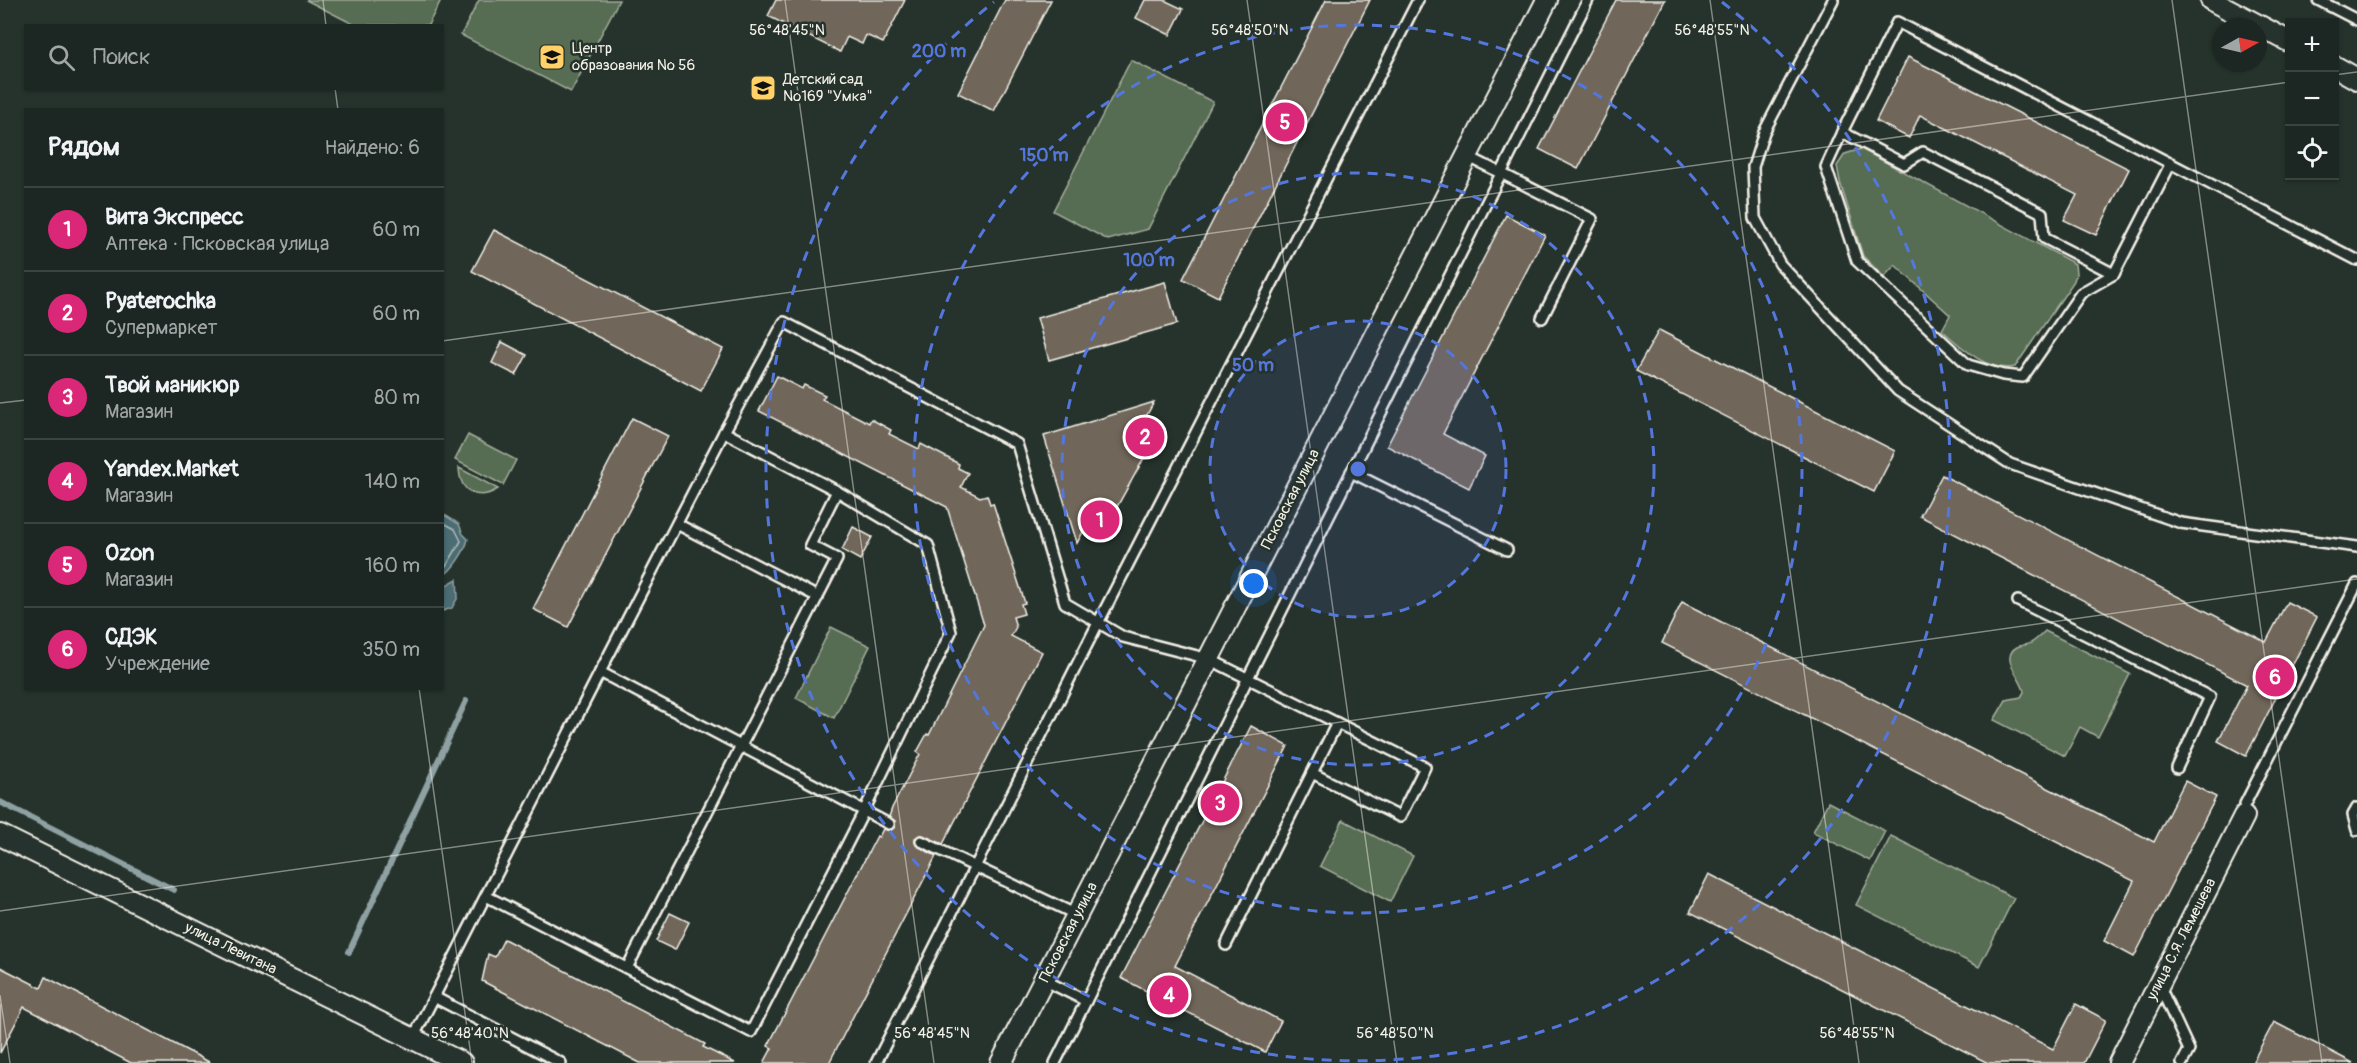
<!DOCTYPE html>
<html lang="ru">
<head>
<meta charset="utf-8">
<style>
	body { margin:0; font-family:Pangolin,sans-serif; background:#29322f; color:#f1f3f6 }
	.controls { position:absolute; right:18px; top:18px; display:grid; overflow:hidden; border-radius:0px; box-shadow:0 2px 4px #0004 }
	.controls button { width:54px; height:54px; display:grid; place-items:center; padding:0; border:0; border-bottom:2px solid #3a4340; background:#1c2622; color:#f1f3f6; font:30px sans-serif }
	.compass { position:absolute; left:2213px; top:18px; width:54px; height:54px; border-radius:50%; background:#1c2622; box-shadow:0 2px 4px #0004; rotate:82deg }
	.you { position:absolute; left:1254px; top:584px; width:21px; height:21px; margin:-15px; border:4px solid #fff; border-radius:50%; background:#1a73e8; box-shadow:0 0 0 9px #1a73e833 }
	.badge { display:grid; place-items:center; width:39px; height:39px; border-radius:50%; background:#db2777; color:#fff; font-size:20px; font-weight:700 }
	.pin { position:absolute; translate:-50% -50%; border:3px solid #fff; box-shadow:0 2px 6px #0006 }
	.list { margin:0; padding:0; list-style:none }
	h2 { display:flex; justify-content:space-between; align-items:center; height:78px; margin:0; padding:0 24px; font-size:26px }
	h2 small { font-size:20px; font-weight:400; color:#a0a5a5 }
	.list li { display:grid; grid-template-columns:39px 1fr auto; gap:18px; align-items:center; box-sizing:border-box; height:84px; padding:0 24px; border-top:2px solid #3a4340 }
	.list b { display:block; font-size:22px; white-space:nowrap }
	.list p { margin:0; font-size:20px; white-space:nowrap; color:#a0a5a5 }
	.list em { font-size:20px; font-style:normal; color:#a0a5a5 }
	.icon { flex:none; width:33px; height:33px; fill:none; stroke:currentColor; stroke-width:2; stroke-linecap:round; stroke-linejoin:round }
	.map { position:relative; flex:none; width:2357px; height:1063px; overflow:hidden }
	.search { position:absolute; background:#1c2622; box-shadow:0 2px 4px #0004; left:24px; top:24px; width:420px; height:66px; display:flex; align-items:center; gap:15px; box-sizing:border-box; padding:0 21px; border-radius:0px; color:#a0a5a5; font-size:22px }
	.panel { position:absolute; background:#1c2622; box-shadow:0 2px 4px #0004; left:24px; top:108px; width:420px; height:582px; border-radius:0px }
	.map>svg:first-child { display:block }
	.green { fill:#576d52; stroke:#a6af9d; stroke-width:1.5 }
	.water { fill:#4c6c73; stroke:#8fa1a2; stroke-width:1.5 }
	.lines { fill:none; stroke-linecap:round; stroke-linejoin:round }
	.shore { stroke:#b1bcb9; stroke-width:1.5 }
	.stream { stroke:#8fa1a2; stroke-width:6 }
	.building { fill:#71665a; stroke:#f4f1e8; stroke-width:1.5 }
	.service-casing { stroke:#f4f1e8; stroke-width:14 }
	.minor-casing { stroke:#f4f1e8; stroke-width:24 }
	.service { stroke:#26332d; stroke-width:9 }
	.minor { stroke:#26332d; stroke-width:20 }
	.ticks { fill:none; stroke:#f4f1e8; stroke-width:1.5; stroke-opacity:0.45 }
	.ring { fill:none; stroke:#5377dc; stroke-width:3; stroke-dasharray:10 8 }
	.labels { text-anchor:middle; stroke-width:5; stroke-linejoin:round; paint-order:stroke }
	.poi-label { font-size:15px; fill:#f4f1e8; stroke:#26332d; text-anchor:start }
	.street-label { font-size:15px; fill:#f4f1e8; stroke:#26332d }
	.ticks-label { font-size:15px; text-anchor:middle; fill:#f4f1e8; stroke:#26332d; stroke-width:5; stroke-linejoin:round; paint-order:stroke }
	.centre { fill:#5377dc; stroke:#26332d; stroke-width:3 }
	.ring-label { font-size:18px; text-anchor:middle; font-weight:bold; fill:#5377dc; stroke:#26332d; stroke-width:5; stroke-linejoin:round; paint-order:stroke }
</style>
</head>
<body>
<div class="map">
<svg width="2357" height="1063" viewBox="0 0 2357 1063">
	<rect width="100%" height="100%" fill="#26332d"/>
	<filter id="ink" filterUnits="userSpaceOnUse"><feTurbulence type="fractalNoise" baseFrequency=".0167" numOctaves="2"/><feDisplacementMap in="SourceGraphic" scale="12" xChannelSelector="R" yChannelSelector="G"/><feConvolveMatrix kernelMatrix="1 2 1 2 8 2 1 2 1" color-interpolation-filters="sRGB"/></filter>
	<g filter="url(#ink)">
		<g class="green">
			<path d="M306,0H441L428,25H355Z"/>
			<path d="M479,0H619L571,92L461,35Z"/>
			<path d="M1131,60L1213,102L1148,229L1108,240L1053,211Z"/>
			<path d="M1861,149L2075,264L2076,274L2074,281L2015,367C1988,373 1961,347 1942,330L1950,315L1895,265L1884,277L1863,256L1840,182L1837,166L1845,154Z"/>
			<path d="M468,435L516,460L503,485L455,460Z"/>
			<path d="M459,468L498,489C477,502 460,492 459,468Z"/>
			<path d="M831,627L870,646L834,718L796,698Z"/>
			<path d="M2045,631L2130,674L2098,737L2080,727L2065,756L1994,720L2006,700L2021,697L2024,692C2023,679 1998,658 2017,647C2021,645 2027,645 2031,643C2036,640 2041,635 2045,631Z"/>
			<path d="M1828,802L1885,831L1870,861L1813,832Z"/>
			<path d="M1343,820L1413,856L1390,902L1320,866Z"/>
			<path d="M1891,836L2014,898L1979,967L1856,905Z"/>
		</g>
		<g class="water">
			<path d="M443,514L459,524L463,534L468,539C466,549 452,572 443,575Z"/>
			<path d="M457,579L458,597L452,608L443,611V587Z"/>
		</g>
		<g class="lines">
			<path class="shore" d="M442,522L455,529L461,541L447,565L442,569"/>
			<g class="stream">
				<path d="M0,802L174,890"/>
				<path d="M349,952L466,701"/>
			</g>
		</g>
		<g class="building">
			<path d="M776,0H905L883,43L866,35L862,44L847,37L840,52L768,16Z"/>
			<path d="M1005,0H1051L994,111L958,93Z"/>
			<path d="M1145,0H1164L1183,9L1170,35L1136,18Z"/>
			<path d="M1326,0H1370L1218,297L1183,279Z"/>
			<path d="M1616,0H1665L1578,169L1539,149Z"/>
			<path d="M1908,57L2129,169L2096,235L2064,220L2077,195L1920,115L1909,138L1876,121Z"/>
			<path d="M1506,215L1545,235L1443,434L1485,456L1469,488L1387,446Z"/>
			<path d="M494,230L723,349L701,391L472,271Z"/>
			<path d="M1165,282L1177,324L1049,360L1037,318Z"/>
			<path d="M1659,330L1895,451L1874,492L1636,371Z"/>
			<path d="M502,342L527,355L516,375L492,363Z"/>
			<path d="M777,376L802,389L804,385L825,395L822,399L869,423L871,419L891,430L889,434L919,449L921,444L959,464L958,468L968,473L961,487L980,497L987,495L990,504L993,503L1025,603L1021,604L1024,614L1013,617L1016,627L1011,636L1042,652L943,844L923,835L915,838L916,845L936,856L829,1063H764L772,1048L768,1046L877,836L879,837L883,829L890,831L895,827V821L889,817L892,808L920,754L917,752L927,734L929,735L984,625L947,507L759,411Z"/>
			<path d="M1154,402L1142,424L1158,433L1104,530L1089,521L1077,543L1044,436Z"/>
			<path d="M632,418L668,436L568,627L533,609Z"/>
			<path d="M1942,475L2266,642L2287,602L2317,617L2246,756L2218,741L2247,685L1920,516Z"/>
			<path d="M853,527L872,537L860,560L842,550Z"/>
			<path d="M1682,602L2154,842L2185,781L2216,797L2134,957L2104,941L2134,881L1662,643Z"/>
			<path d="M1251,726L1288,746L1175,966L1281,1021L1265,1052L1121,978Z"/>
			<path d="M1709,874L2053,1049L2076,1004L2106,1020L2084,1063H1988L1690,912Z"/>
			<path d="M670,913L689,922L675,950L656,941Z"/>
			<path d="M504,939L705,1044L703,1047L735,1063H640L482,981L488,954L495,957Z"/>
			<path d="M0,967L41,988L46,977L211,1063H131L24,1007L0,1053Z"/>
			<path d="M2274,1022L2353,1063H2252Z"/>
		</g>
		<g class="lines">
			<g class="service-casing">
				<g id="service">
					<path d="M1833,0L1764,132L1753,167L1755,218L1780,264L1898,391L2010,464L2181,523L2357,547"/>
					<path d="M2318,0L2357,20"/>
					<path d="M1842,132L1826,167L1857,261L1968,365L2003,375L2023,377L2081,293L2114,274"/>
					<path d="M1467,156L1592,219L1542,318"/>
					<path d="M2171,163L2114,274L2044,238L2042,213L1923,152L1904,164L1842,132L1897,22L2357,260"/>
					<path d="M724,432L784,322L1017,444L1065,603L1123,637L1209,659L1337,723L1226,945"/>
					<path d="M1351,472L1507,550"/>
					<path d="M677,524L818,597"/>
					<path d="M2018,601L2210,697L2177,768"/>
					<path d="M600,672L724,432L837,491L810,545L837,559L627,968"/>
					<path d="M1312,773L1400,817L1425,767L1337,723"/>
					<path d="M2245,804L2357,584"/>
					<path d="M2357,808L2353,815L2357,830"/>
					<path d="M921,841L1077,915"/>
					<path d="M486,896L751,1032L864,811L951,632L928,545L837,491"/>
					<path d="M1044,980L1086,1001"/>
					<path d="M2160,987L2189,1050L2182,1063"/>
					<path d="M434,997L561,1063"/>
					<path d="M413,1038L600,672L889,824"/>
					<path d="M876,1063L1098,623L1418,0"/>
					<path d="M1055,1063L1588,0"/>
				</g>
			</g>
			<g class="minor-casing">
				<g id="minor">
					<path d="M2211,0L2290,42"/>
					<path d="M2334,66L2357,79"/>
					<path d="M0,835L462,1063"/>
					<path d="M1001,1063L1547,0"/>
					<path d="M2119,1063L2244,816"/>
				</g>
			</g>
			<use href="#service" class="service"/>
			<use href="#minor" class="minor"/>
		</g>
	</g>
	<path class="ticks" d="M323,0L326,26M785,0L934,1063M1247,0L1397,1063M1710,0L1859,1063M2172,0L2322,1063M2334,75L2357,72M335,88L338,110M442,341L2290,82M0,403L26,400M419,688L472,1063M0,911L2357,579M0,995L10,1063"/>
	<circle cx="1358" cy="469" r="148" fill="#5377dc" fill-opacity=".12"/>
	<g class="ring">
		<circle cx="1358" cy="469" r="148"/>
		<circle cx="1358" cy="469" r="296"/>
		<circle cx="1358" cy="469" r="444"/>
		<path d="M1722 2A592 592 0 1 1 994 2"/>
	</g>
	<defs>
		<g id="school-square" transform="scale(1.35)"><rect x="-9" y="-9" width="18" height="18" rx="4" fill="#ffd166" stroke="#26332d"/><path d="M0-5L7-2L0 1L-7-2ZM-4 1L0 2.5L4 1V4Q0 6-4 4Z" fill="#111"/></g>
	</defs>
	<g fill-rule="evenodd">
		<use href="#school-square" x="552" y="57"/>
		<use href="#school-square" x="763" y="88"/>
	</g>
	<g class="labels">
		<g class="poi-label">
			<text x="572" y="53">Центр<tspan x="572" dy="17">образования № 56</tspan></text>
			<text x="783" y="84">Детский сад<tspan x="783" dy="17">№169 "Умка"</tspan></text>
		</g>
		<g class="street-label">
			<text transform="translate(1290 499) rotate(-63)" y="5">Псковская улица</text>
			<text transform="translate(1068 932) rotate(-63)" y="5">Псковская улица</text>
			<text transform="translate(2181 939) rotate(-63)" y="5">улица С.Я. Лемешева</text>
			<text transform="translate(231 948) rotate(26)" y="5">улица Левитана</text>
		</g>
	</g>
	<g class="ticks-label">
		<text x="787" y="35">56°48'45"N</text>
		<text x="1250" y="35">56°48'50"N</text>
		<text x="1712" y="35">56°48'55"N</text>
		<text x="470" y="1038">56°48'40"N</text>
		<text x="932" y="1038">56°48'45"N</text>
		<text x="1395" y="1038">56°48'50"N</text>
		<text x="1857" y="1038">56°48'55"N</text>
	</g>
	<circle cx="1358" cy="469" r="9" class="centre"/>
	<g class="ring-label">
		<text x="939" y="57">200 m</text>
		<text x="1044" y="161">150 m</text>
		<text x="1149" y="266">100 m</text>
		<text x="1253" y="371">50 m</text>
	</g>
</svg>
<div class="controls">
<button>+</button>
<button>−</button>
<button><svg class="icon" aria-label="locate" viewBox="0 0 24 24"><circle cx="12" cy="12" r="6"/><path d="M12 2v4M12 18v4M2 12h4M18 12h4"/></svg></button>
</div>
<svg class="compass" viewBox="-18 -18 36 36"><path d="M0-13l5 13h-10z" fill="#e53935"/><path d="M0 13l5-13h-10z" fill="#a0a5a5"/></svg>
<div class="you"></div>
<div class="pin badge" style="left:1100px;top:520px">1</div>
<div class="pin badge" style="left:1145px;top:437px">2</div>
<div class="pin badge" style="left:1220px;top:803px">3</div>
<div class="pin badge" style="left:1169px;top:995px">4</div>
<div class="pin badge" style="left:1285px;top:122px">5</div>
<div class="pin badge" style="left:2275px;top:677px">6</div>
<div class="search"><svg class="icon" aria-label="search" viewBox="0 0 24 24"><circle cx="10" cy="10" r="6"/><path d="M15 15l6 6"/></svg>Поиск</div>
<section class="panel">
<h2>Рядом<small>Найдено: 6</small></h2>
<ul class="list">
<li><span class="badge">1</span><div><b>Вита Экспресс</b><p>Аптека · Псковская улица</p></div><em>60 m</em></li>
<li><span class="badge">2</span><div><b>Pyaterochka</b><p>Супермаркет</p></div><em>60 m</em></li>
<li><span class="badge">3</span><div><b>Твой маникюр</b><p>Магазин</p></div><em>80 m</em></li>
<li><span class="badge">4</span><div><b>Yandex.Market</b><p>Магазин</p></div><em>140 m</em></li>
<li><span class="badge">5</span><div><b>Ozon</b><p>Магазин</p></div><em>160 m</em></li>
<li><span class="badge">6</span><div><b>СДЭК</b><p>Учреждение</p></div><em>350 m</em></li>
</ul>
</section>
</div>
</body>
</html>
